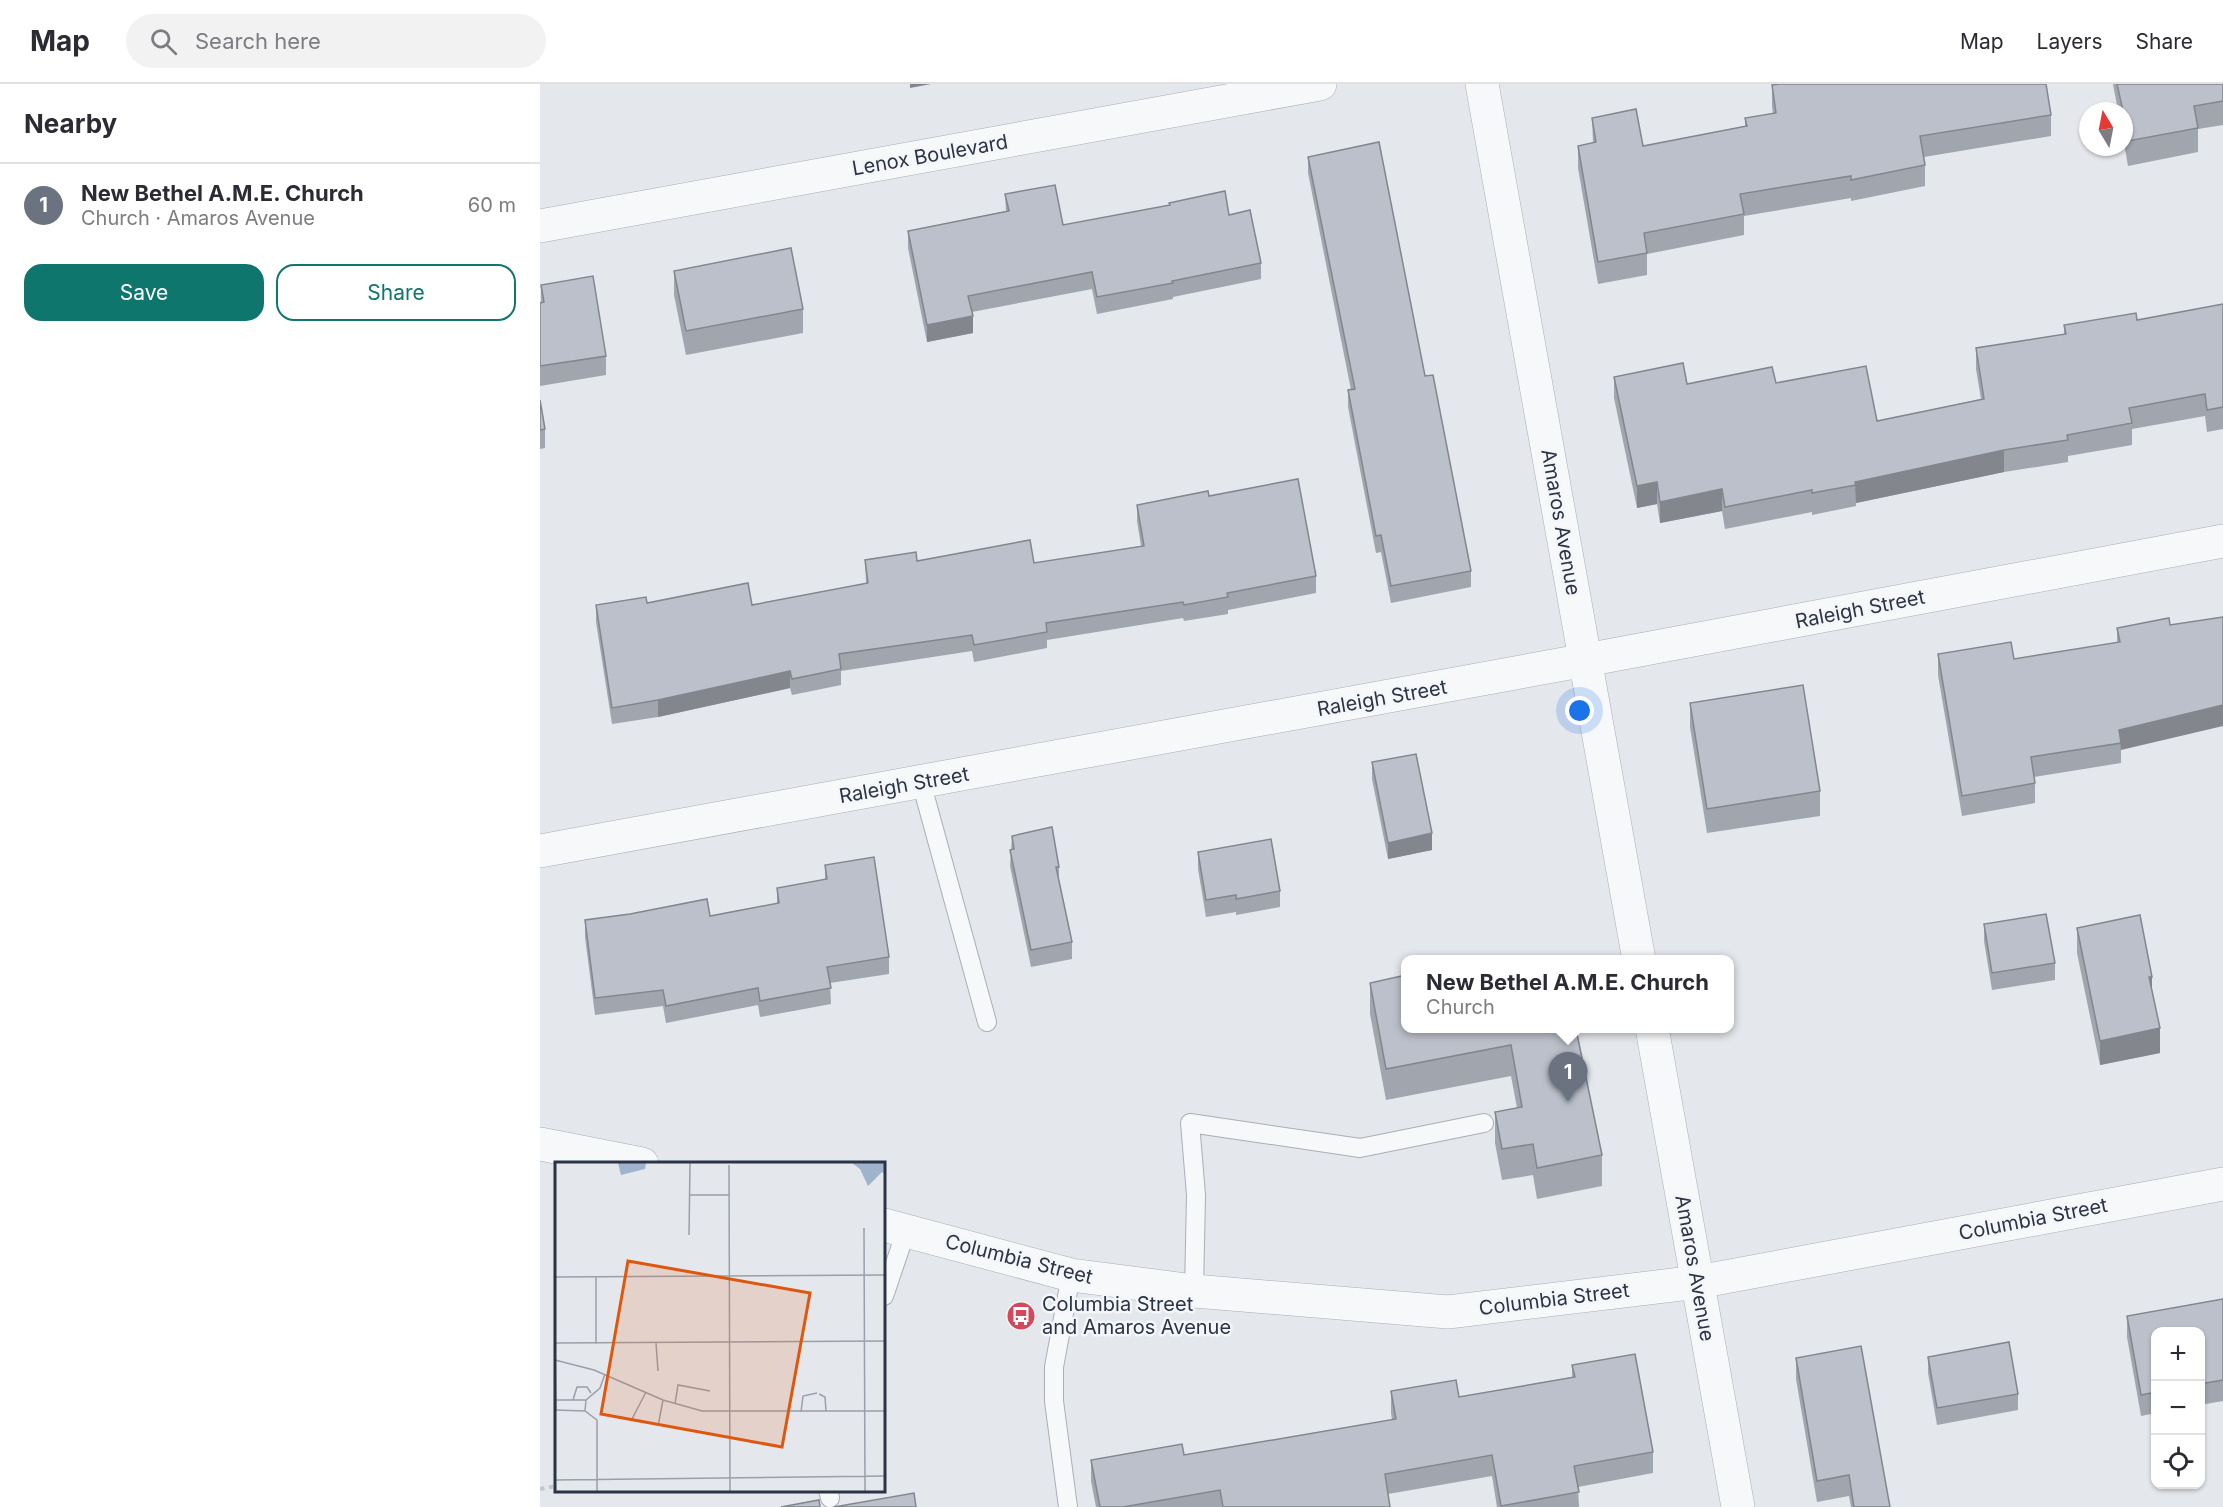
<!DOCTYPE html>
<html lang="en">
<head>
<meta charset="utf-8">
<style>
	body { margin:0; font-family:Inter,sans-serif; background:#f2f2f3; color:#2b2b33 }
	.controls { position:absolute; right:18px; bottom:18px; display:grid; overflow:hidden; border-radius:12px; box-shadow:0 2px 4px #0004 }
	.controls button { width:54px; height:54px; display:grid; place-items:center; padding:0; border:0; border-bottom:2px solid #e1e1e2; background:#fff; color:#2b2b33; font:30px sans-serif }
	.compass { position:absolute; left:1539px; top:18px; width:54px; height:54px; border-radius:50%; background:#fff; box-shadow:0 2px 4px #0004; rotate:350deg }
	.you { position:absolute; left:1040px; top:627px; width:21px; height:21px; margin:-15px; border:4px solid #fff; border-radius:50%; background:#1a73e8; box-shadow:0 0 0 9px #1a73e833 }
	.badge { display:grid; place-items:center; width:39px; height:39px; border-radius:50%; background:#0f766e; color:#fff; font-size:20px; font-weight:700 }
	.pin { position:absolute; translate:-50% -50px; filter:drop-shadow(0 2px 3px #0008) }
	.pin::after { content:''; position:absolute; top:32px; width:21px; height:18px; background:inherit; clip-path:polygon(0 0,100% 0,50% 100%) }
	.popup { position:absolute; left:861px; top:871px; width:333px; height:78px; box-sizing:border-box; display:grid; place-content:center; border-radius:12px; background:#fff; filter:drop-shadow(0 2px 4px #0005); font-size:20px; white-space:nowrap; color:#7c7c81 }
	.popup b { font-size:22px; color:#2b2b33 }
	.popup::after { content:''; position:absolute; left:50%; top:100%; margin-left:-12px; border:12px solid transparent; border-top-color:#fff }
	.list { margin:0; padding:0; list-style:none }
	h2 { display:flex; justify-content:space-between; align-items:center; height:78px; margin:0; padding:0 24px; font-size:26px }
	h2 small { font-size:20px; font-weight:400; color:#7c7c81 }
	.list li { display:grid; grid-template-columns:39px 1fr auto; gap:18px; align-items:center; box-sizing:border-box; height:84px; padding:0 24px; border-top:2px solid #e1e1e2 }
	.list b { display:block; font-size:22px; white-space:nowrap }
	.list p { margin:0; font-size:20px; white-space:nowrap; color:#7c7c81 }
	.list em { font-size:20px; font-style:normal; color:#7c7c81 }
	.actions { display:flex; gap:12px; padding:18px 24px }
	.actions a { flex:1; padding:14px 0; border:2px solid #0f766e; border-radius:18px; text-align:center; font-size:21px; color:#0f766e }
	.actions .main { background:#0f766e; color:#fff }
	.icon { flex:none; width:33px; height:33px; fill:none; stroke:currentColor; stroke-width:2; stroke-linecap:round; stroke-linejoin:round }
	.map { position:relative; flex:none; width:1683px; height:1423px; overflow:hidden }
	header { display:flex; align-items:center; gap:36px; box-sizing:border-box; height:84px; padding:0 30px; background:#fff; border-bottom:2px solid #e1e1e2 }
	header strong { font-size:28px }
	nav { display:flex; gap:33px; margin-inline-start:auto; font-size:21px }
	.search { width:420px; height:54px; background:#f2f2f3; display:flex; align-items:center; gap:15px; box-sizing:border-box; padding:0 21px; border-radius:33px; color:#7c7c81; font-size:22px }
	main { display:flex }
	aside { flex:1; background:#fff }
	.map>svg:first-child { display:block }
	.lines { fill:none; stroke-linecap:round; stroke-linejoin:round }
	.service-casing { stroke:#a9aeb7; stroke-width:20 }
	.minor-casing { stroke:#a9aeb7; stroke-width:34 }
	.tertiary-casing { stroke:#a9aeb7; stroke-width:34 }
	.path { stroke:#c2c5cb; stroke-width:4; stroke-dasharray:4.5 4.5; stroke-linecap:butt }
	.service { stroke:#f7f8fa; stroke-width:18 }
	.minor { stroke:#f7f8fa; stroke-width:33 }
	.tertiary { stroke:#f7f8fa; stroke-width:33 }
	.wall { fill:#a1a5ae }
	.shaded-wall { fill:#83868d }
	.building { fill:#bbc0ca; stroke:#83868d; stroke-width:1.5 }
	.labels { text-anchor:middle; stroke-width:5; stroke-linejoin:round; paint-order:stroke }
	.street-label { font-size:20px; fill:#2b3445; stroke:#f4f6f9 }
	.poi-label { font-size:20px; fill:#2b3445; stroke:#f4f6f9; text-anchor:start }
	.inset-road { fill:none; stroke:#9a9fa9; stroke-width:1.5 }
	.view { fill:#df570f; fill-opacity:0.15; stroke:#df570f; stroke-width:3 }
	.inset-edge { fill:none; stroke:#2b3445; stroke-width:3 }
</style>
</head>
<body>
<header>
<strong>Map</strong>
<div class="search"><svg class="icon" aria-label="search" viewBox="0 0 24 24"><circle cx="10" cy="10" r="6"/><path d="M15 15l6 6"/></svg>Search here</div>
<nav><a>Map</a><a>Layers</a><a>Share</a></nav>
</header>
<main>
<aside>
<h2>Nearby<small></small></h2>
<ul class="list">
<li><span class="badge" style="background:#6b7280">1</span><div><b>New Bethel A.M.E. Church</b><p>Church · Amaros Avenue</p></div><em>60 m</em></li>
</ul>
<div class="actions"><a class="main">Save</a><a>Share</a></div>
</aside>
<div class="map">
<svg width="1683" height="1423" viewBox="0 0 1683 1423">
	<rect width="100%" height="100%" fill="#e4e7ec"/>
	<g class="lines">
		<g class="service-casing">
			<g id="service">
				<path d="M381,698L447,938"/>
				<path d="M654,1207L656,1111L650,1039L820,1064L944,1039"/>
				<path d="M344,1212L366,1147"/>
				<path d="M288,1406L290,1414"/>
				<path d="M528,1423L514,1317V1283L531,1191"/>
			</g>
		</g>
		<g class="minor-casing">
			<g id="minor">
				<path d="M942,0L1099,876"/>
				<path d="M0,142L780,0"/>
				<path d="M0,767L1046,576L1683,457"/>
				<path d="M1112,944L1198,1423"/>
			</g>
		</g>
		<g class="tertiary-casing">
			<g id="tertiary">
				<path d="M0,1060L102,1080"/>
				<path d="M344,1141L531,1191L654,1207L908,1228L1158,1198L1683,1100"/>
			</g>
		</g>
		<path class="path" d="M0,1405L16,1402"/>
		<use href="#service" class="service"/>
		<use href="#minor" class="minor"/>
		<use href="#tertiary" class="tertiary"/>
	</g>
	<g class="wall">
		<path d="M1573,0H1683V41L1658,45V68L1588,82L1584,59V27H1578Z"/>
		<path d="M1232,1L1511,31V52L1384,73L1385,81V102L1311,117V114L1204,132V151L1107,170V191L1058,200L1038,84V62L1053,59L1052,34L1103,62L1205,42V34L1233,30L1232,23Z"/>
		<path d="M768,73L885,292L931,487V503L851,519L841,468L836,469L808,323V306H811L768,89Z"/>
		<path d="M465,110L523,141L689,131L721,179V195L633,213V215L557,230L552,205L432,228L433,249L387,258L368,164V147L466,127Z"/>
		<path d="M134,187L263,225V249L146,271L134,211Z"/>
		<path d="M1,201L66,272V291L0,302V219H1Z"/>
		<path d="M1683,220V345L1667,348L1665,332L1592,345V361L1528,372V378L1464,388L1316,419V422L1272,431V428L1185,445L1182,427L1120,439L1117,420L1097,424L1074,314V293L1147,300L1236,299L1337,337L1441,315L1436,285V264L1524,250V241L1597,236Z"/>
		<path d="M0,316L5,345V364L0,365Z"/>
		<path d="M669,412L776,492V509L688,526V530L644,537L643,534L507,556V564L434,578L432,567L301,587V601L252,611L250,604L118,633L72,640L56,538V521L107,519L212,521L326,499L325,476L494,479L601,462L597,437V421Z"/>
		<path d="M1629,534L1581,666V679L1494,693L1495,699V719L1422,732L1398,591V570L1474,575L1577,559V544Z"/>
		<path d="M1150,619L1280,707V732L1167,749L1150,643Z"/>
		<path d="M832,678L892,766L848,775L832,695Z"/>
		<path d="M472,752L519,783V796L532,858V875L491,883L470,782Z"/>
		<path d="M658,768L740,807V823L696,831V828L666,833L658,785Z"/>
		<path d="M285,781L349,873V890L290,899L291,920L220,933L218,921L126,939L123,922L55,931L45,853V836L170,832L237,820V804L285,796Z"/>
		<path d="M1444,840L1515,879V896L1452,906L1444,857Z"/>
		<path d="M1537,844L1612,907L1620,969L1560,981L1537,869Z"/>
		<path d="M830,899L866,945H1036L1062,1071V1102L997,1115L993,1091L962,1096L955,1059V1028L977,1024L971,992L846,1016L830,930Z"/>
		<path d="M1683,1215V1317L1660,1321V1248H1616V1329L1601,1332L1587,1253V1232Z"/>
		<path d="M1388,1273L1478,1310V1326L1397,1341L1388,1289Z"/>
		<path d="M1256,1274L1350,1423H1311L1309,1412L1277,1418L1256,1295Z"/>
		<path d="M1032,1281L1113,1368V1389L1038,1403L1039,1423H957L952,1392L848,1410L850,1423H556L551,1397V1376L644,1371L852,1336L851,1329V1307L919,1313L1032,1293Z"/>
	</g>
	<g class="shaded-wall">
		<path d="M370,0H391L370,4Z"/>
		<path d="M433,232V249L387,258V241Z"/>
		<path d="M1464,366V388L1316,419L1315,398Z"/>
		<path d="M1117,398V420L1097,424V402Z"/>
		<path d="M1182,405V427L1120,439V418Z"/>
		<path d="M250,587V604L118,633V616Z"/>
		<path d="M1683,621V642L1581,666L1579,646Z"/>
		<path d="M892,749V766L848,775V759Z"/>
		<path d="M1609,893H1612V917Z"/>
		<path d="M1620,944V969L1560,981V957Z"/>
	</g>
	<g class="building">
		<path d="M1240,0H1506L1511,31L1380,52L1385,81L1311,96V92L1200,110L1204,130L1104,149L1107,169L1058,178L1038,62L1056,58L1052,34L1096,25L1103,62L1207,42L1205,34L1236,29L1232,1Z"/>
		<path d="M1577,0H1683V17L1654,22L1658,44L1588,57L1584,35V27H1583Z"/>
		<path d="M839,58L885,292L893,291L931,487L851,502L841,451L836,452L808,306L815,305L768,73Z"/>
		<path d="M515,101L523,141L630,121L629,119L685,107L689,131L710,126L721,179L632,197L633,199L557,213L552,188L428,212L433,232L387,241L368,147L469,127L465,110Z"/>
		<path d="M251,164L263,225L146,247L134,187Z"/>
		<path d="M53,192L66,272L0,282V219L4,218L1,201Z"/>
		<path d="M1683,220V323L1667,326L1665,310L1589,324L1592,339L1527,351L1528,356L1464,366L1315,398L1316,401L1272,409V406L1185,423L1182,405L1120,418L1117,398L1097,402L1074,293L1143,279L1147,300L1232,283L1236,299L1326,282L1337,337L1444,315L1436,264L1526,250L1524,241L1596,229L1597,236Z"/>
		<path d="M0,316L5,345L0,346Z"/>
		<path d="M758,395L776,492L687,509L688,513L644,521L643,518L506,539L507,548L434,561L432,551L299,570L301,585L252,595L250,587L118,616L72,624L56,521L106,513L107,519L208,499L212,521L328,499L325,476L376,468L377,477L490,456L494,479L604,462L597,421L668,407L669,412Z"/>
		<path d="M1683,533V621L1579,646L1581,659L1491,673L1495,699L1422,712L1398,570L1471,558L1474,575L1580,558L1577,544L1629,534L1630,541Z"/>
		<path d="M1263,601L1280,707L1167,725L1150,619Z"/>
		<path d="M876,670L892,749L848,759L832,678Z"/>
		<path d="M512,743L519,783H516L532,858L491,866L470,766L474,765L472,752Z"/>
		<path d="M731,755L740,807L696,815V811L666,816L658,768Z"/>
		<path d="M334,773L349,873L287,883L291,904L220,917L218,904L126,922L123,906L55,914L45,836L90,830L167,815L170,832L239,819L237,804L287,795L285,781Z"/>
		<path d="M1506,830L1515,879L1452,889L1444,840Z"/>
		<path d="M1600,831L1612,893H1609L1620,944L1560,957L1537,844Z"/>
		<path d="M866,891V945H1036L1062,1071L997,1084L993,1060L962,1065L955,1028L982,1023L971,961L846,985L830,899Z"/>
		<path d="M1683,1215V1296L1660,1300V1248H1616V1308L1601,1311L1587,1232Z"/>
		<path d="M1469,1258L1478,1310L1397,1324L1388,1273Z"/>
		<path d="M1321,1262L1350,1423H1314L1309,1391L1277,1397L1256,1274Z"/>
		<path d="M1095,1270L1113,1368L1034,1382L1039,1408L961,1422L952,1371L845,1390L850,1423H683L680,1406L583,1423H560L551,1376L642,1360L644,1371L856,1335L851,1307L916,1296L919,1313L1035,1293L1032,1281Z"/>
		<path d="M374,1409L376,1423H294Z"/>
		<path d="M279,1416L280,1423H241Z"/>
	</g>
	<defs>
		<g id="bus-disc" transform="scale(1.5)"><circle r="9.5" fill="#d1495b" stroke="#f4f6f9"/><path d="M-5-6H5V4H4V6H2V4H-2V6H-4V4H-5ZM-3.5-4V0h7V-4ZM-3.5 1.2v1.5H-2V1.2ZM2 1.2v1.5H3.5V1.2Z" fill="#fff"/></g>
	</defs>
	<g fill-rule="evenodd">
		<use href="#bus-disc" x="481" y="1232"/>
	</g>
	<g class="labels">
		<g class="street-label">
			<text transform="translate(390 71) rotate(-10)" y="7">Lenox Boulevard</text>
			<text transform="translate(1021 438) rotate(80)" y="7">Amaros Avenue</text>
			<text transform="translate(1320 525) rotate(-11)" y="7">Raleigh Street</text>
			<text transform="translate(842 614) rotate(-10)" y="7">Raleigh Street</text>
			<text transform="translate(364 701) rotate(-10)" y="7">Raleigh Street</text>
			<text transform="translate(1493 1135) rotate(-11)" y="7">Columbia Street</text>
			<text transform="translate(479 1175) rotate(14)" y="7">Columbia Street</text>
			<text transform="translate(1155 1184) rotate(80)" y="7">Amaros Avenue</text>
			<text transform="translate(1014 1215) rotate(-7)" y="7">Columbia Street</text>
		</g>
		<g class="poi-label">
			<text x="502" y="1227">Columbia Street<tspan x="502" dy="23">and Amaros Avenue</tspan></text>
		</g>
	</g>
	<g transform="translate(15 1078)">
		<rect width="330" height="330" fill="#e4e7ec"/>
		<path d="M63,1H91L90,7L66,13ZM297,1H330V12L327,10L313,24L305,7Z" fill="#9fb4cc"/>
		<path class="inset-road" d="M174,3L175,329M134,33H174M309,66L310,329M134,73L135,1M41,114V182M0,115L330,113M0,181L330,179M101,181L103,209M0,198L39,208L108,238L147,249H330M0,198L1,248M264,232L270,235L271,249M0,238H31L30,249M18,238L22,225H32L36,231M31,238L45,226L50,212M120,242L123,223L155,229M0,248L30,249L42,258V329M246,250L248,234L262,231M77,257L91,230M103,264L108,238M0,318L330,314"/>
		<path class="view" d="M73,99L255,131L227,285L46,252Z"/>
		<rect width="330" height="330" class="inset-edge"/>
	</g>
</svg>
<div class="controls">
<button>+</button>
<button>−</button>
<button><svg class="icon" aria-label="locate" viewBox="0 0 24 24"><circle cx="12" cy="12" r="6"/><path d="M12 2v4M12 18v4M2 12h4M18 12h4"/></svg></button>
</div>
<svg class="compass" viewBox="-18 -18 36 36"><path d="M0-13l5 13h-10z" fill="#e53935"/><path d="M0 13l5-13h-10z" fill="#7c7c81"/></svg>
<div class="you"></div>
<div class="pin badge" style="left:1028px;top:1018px;background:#6b7280">1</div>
<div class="popup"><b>New Bethel A.M.E. Church</b>Church</div>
</div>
</main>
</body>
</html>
